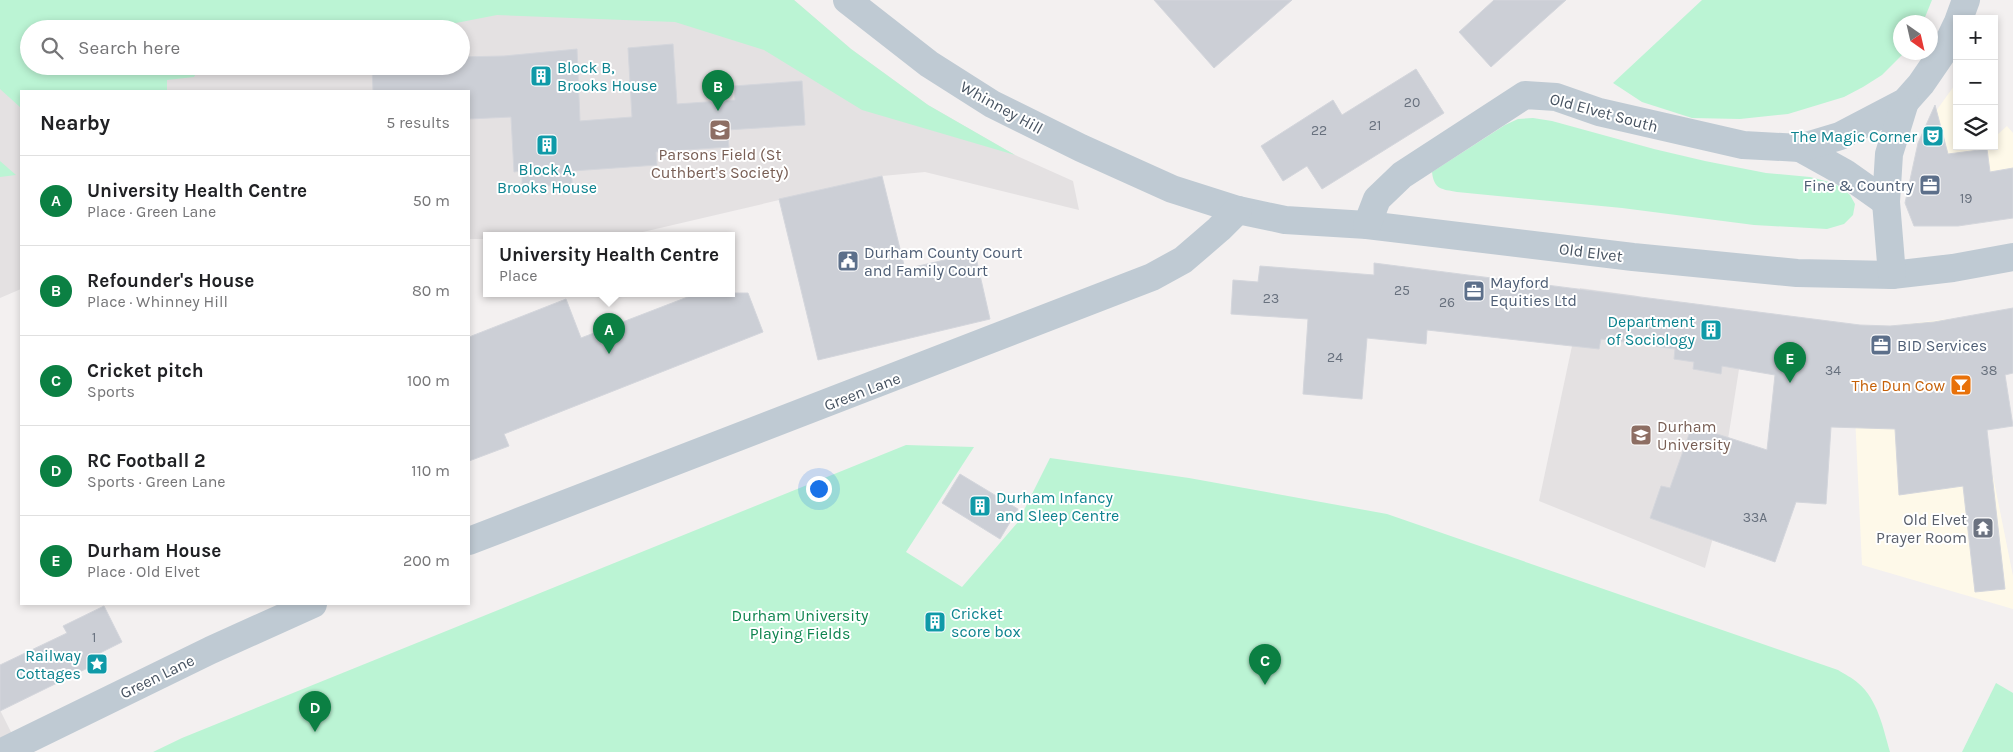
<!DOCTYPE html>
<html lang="en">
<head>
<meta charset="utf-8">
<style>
	body { margin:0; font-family:Karla,sans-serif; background:#f2f2f2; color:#202124 }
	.controls { position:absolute; right:15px; top:15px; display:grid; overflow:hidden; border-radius:0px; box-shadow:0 2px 8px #0003 }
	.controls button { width:45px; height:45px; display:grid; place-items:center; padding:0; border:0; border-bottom:1px solid #e0e0e0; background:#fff; color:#202124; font:25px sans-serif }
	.compass { position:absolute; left:1893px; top:15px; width:45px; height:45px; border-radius:50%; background:#fff; box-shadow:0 2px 8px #0003; rotate:146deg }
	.you { position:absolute; left:818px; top:488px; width:18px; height:18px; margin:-12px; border:4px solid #fff; border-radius:50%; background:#1a73e8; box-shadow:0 0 0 8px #1a73e833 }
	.badge { display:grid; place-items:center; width:32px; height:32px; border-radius:50%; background:#0b8043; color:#fff; font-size:16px; font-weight:700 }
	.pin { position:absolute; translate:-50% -41px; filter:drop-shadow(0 1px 2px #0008) }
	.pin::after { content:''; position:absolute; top:26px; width:18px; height:15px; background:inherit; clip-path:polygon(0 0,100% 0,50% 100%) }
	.popup { position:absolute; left:483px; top:232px; width:252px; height:65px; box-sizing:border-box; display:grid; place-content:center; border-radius:0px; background:#fff; filter:drop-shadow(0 1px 4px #0005); font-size:16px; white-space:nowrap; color:#757577 }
	.popup b { font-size:19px; color:#202124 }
	.popup::after { content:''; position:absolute; left:50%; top:100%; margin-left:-10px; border:10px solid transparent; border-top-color:#fff }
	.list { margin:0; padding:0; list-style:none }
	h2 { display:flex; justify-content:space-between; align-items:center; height:65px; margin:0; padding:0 20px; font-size:21px }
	h2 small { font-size:16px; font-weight:400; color:#757577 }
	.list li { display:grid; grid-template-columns:32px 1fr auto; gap:15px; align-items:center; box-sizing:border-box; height:90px; padding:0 20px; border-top:1px solid #e0e0e0 }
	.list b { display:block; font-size:19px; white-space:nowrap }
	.list p { margin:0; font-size:16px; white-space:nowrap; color:#757577 }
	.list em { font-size:16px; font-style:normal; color:#757577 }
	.icon { flex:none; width:28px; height:28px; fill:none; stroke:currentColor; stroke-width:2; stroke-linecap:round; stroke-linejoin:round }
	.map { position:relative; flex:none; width:2013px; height:752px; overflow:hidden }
	.search { position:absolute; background:#fff; box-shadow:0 2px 8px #0003; left:20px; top:20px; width:450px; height:55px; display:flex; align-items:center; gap:12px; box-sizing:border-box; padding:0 18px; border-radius:28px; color:#757577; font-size:19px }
	.panel { position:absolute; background:#fff; box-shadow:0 2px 8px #0003; left:20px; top:90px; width:450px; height:515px; border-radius:0px }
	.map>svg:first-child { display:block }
	.commercial { fill:#fef9e9 }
	.education { fill:#e4e1e2 }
	.green { fill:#bbf4d4 }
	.building { fill:#cccfd6; stroke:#d4d6dc }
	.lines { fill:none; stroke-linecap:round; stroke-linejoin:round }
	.minor { stroke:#bfcad3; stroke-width:28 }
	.labels { text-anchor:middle; stroke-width:4; stroke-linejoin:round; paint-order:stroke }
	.number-label { font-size:14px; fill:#68717e }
	.culture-label { font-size:16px; fill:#0d838f; stroke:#fff; text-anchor:start }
	.street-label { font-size:16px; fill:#465260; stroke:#fff }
	.education-label { font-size:16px; fill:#785e54; stroke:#fff }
	.service-label { font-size:16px; fill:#4e5e75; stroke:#fff; text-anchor:start }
	.food-label { font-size:16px; fill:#c56008; stroke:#fff; text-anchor:end }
	.worship-label { font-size:16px; fill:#5b616d; stroke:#fff; text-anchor:end }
	.park-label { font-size:16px; fill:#0e844f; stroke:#fff }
</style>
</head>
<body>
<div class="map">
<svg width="2013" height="752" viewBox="0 0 2013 752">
	<rect width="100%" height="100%" fill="#f3f0f0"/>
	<g class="commercial">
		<path d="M1954,86L1957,89V146H1994V129L1998,134L2007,126L2013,133V218L1958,226H1914L1905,203L1918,143L1936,111Z"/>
		<path d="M1965,317L1984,431L2013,576V609L1862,565L1855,415L1860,325L1890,326Z"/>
	</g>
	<g class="education">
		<path d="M794,0L851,49L928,105L1015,155L1073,181L1079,210L925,172L882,176L630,235H486V239H469V91H21V289L0,298V19L29,66H461V29H401L507,1Z"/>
		<path d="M1580,288L1638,296L1631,343L1675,349L1682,302L1746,311L1742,350L1712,541L1705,568L1539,501L1572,346Z"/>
		<path d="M0,710L12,734L0,741Z"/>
	</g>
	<g class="green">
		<path d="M0,0H794L851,49L928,105L1015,155L862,110L764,50L675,22L497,15L425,29H29V66H200L194,77L167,80V91H21V108L0,89Z"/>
		<path d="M1702,0H1932L1923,22H1900V52L1904,53L1882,75L1863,87L1844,97L1788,114L1740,119L1692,118L1642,102L1613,83Z"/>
		<path d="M1533,118L1552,121L1654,149L1705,161L1766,173L1810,177L1829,182L1841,187L1850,195L1855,204L1853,215L1844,224L1827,229L1754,225L1622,208L1457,192C1442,189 1434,190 1432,172L1505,125L1518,119Z"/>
		<path d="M0,161L16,175L0,177Z"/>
		<path d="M906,445L974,447L906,552L962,587L1018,522L1050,458L1189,478L1387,514L1838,670C1844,674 1853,678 1858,683C1878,700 1883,728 1890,752H153L182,738Z"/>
		<path d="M1996,683L2013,693V752H1962Z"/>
	</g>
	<g class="building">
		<path d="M1154,0H1292L1214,68Z"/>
		<path d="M1494,0H1566L1491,67L1459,32Z"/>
		<path d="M673,44L677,104L735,100L734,86L802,81L805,125L727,130L729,147L656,152L657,165L572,171V186H522V171L514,172L511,117L469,119V91H373L372,66H461V57L504,56L577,49L580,121L632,117L628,48Z"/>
		<path d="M1416,69L1444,113L1322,189L1307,166L1283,181L1261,146L1333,100L1342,115Z"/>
		<path d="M1935,105L1948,154L1987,149L1990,172L2013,168V218L1958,226H1914L1905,203L1918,143Z"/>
		<path d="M882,176L905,269L975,253L990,319L818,360L779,199Z"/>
		<path d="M1374,263L1860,325L1890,326L1934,322L2013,308V373L2005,375L2013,426L1987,430L2005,589L1975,592L1963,486L1899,495L1895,429L1831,427L1826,504L1796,502L1775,562L1650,518L1661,486L1670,488L1692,426L1767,450L1775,375L1722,366L1721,374L1693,369L1694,362L1674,359L1675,349L1631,343L1601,339L1599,349L1427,330L1426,344L1367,338L1362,399L1303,394L1308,319L1231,314L1233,280L1258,282L1260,266L1374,275Z"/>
		<path d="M698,293H748L763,332L504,434L509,446L469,461V337L566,299L581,338Z"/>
		<path d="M960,474L1018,509L1000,539L942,503Z"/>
		<path d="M104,606L122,642L100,653L104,660L0,711V665L67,633L63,626Z"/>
	</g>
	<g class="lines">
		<g class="minor">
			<path d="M847,0L929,64L992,104L1081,148L1172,189L1238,210L1285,220L1367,225L1633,257L1797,273L1892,275L1953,268L2013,257"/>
			<path d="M1959,19L1966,0"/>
			<path d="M1800,148L1845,173L1886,202"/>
			<path d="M1367,225L1377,199L1402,175L1525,95L1556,97L1599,112L1743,145L1800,148L1840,136L1905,102L1921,84L1945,49L1957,24"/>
			<path d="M1892,275L1886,202L1889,154L1905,102"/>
			<path d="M469,541L1152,277L1183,260L1219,229L1238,210"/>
			<path d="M2,752L211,650L313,604"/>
		</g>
	</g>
	<defs>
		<g id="building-square" transform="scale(1.125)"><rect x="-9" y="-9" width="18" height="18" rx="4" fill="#0f9aa8" stroke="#fff"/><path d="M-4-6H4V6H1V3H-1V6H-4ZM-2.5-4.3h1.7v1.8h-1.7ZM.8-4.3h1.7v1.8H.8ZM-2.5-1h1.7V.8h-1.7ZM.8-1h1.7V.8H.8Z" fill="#fff"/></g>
		<g id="university-square" transform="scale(1.125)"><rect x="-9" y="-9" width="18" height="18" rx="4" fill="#8d6e63" stroke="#fff"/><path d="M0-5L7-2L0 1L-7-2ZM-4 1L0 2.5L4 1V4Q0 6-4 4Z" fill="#fff"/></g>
		<g id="theatre-square" transform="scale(1.125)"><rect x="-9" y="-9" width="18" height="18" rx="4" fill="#0f9aa8" stroke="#fff"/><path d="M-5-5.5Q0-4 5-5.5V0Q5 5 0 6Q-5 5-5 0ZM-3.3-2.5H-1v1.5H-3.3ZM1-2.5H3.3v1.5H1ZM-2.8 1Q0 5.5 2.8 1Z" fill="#fff"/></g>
		<g id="office-square" transform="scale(1.125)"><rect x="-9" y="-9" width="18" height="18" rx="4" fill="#5c6f8a" stroke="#fff"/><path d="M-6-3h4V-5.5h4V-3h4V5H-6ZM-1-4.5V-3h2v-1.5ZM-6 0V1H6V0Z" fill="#fff"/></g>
		<g id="civic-square" transform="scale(1.125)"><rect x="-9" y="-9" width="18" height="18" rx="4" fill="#5c6f8a" stroke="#fff"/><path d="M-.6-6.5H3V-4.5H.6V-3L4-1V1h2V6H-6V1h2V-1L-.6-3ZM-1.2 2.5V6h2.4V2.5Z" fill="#fff"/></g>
		<g id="bar-square" transform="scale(1.125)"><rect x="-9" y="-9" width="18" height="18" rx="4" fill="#e8710a" stroke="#fff"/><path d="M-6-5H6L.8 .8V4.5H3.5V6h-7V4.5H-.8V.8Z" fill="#fff"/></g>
		<g id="temple-square" transform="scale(1.125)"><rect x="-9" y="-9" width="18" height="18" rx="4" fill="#6b7280" stroke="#fff"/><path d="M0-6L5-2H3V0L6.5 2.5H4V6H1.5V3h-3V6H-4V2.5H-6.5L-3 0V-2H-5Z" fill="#fff"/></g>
		<g id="sight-square" transform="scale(1.125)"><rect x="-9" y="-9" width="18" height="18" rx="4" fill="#0f9aa8" stroke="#fff"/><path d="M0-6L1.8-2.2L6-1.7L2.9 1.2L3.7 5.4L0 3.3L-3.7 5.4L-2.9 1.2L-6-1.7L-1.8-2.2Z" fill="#fff"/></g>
	</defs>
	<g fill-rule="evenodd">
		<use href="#building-square" x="541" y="76"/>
		<use href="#university-square" x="720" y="130"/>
		<use href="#theatre-square" x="1933" y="136"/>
		<use href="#building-square" x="547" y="145"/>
		<use href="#office-square" x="1930" y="185"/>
		<use href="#civic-square" x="848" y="261"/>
		<use href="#office-square" x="1474" y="291"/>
		<use href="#building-square" x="1711" y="330"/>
		<use href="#office-square" x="1881" y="345"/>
		<use href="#bar-square" x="1961" y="385"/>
		<use href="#university-square" x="1641" y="435"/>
		<use href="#building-square" x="980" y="506"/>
		<use href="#temple-square" x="1983" y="528"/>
		<use href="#building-square" x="935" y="622"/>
		<use href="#sight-square" x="97" y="664"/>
	</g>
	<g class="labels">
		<g class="number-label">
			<text x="1412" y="107">20</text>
			<text x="1375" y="130">21</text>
			<text x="1319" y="135">22</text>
			<text x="1966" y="203">19</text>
			<text x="1402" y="295">25</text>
			<text x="1271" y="303">23</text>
			<text x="1447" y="307">26</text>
			<text x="1335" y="362">24</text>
			<text x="1833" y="375">34</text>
			<text x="1989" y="375">38</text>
			<text x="1755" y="522">33A</text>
			<text x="94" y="642">1</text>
		</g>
		<g class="culture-label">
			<text x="557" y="73">Block B,<tspan x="557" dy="18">Brooks House</tspan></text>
			<text x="1917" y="142" text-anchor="end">The Magic Corner</text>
			<text x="547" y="175" text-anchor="middle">Block A,<tspan x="547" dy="18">Brooks House</tspan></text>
			<text x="1695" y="327" text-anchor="end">Department<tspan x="1695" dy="18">of Sociology</tspan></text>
			<text x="996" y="503">Durham Infancy<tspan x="996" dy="18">and Sleep Centre</tspan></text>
			<text x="951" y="619">Cricket<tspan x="951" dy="18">score box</tspan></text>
			<text x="81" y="661" text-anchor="end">Railway<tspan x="81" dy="18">Cottages</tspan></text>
		</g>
		<g class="street-label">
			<text transform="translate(1002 107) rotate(29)" y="6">Whinney Hill</text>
			<text transform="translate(1604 112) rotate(15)" y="6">Old Elvet South</text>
			<text transform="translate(1591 252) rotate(7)" y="6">Old Elvet</text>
			<text transform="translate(862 391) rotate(-21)" y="6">Green Lane</text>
			<text transform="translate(157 676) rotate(-26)" y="6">Green Lane</text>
		</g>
		<g class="education-label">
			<text x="720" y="160">Parsons Field (St<tspan x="720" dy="18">Cuthbert's Society)</tspan></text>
			<text x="1657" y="432" text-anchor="start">Durham<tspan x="1657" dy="18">University</tspan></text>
		</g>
		<g class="service-label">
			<text x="1914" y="191" text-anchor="end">Fine &amp; Country</text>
			<text x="864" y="258">Durham County Court<tspan x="864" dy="18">and Family Court</tspan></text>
			<text x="1490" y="288">Mayford<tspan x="1490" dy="18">Equities Ltd</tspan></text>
			<text x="1897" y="351">BID Services</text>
		</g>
		<g class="food-label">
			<text x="1945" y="391">The Dun Cow</text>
		</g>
		<g class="worship-label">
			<text x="1967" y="525">Old Elvet<tspan x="1967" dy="18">Prayer Room</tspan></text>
		</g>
		<g class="park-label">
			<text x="800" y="621">Durham University<tspan x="800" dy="18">Playing Fields</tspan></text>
		</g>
	</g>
</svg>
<div class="controls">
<button>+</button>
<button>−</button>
<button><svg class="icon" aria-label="layers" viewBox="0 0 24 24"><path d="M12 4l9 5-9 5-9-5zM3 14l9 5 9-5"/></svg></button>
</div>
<svg class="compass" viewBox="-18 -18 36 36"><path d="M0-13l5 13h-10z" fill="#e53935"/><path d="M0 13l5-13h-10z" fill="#757577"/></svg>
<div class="you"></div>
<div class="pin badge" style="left:609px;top:354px">A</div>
<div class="popup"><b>University Health Centre</b>Place</div>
<div class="pin badge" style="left:718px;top:111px">B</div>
<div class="pin badge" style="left:1265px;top:685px">C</div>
<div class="pin badge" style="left:315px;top:732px">D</div>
<div class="pin badge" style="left:1790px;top:383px">E</div>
<div class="search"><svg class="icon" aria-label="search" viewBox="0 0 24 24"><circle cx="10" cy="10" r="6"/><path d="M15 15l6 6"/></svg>Search here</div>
<section class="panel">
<h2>Nearby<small>5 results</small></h2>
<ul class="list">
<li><span class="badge">A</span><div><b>University Health Centre</b><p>Place · Green Lane</p></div><em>50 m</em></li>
<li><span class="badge">B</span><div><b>Refounder's House</b><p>Place · Whinney Hill</p></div><em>80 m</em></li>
<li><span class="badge">C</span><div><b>Cricket pitch</b><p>Sports</p></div><em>100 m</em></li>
<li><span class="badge">D</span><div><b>RC Football 2</b><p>Sports · Green Lane</p></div><em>110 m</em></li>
<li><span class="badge">E</span><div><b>Durham House</b><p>Place · Old Elvet</p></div><em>200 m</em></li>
</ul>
</section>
</div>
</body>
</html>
